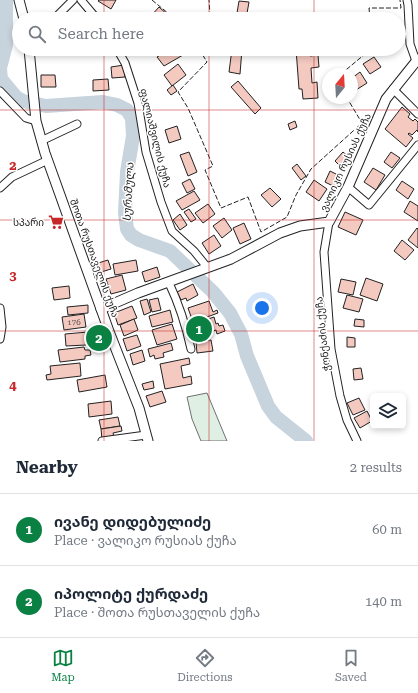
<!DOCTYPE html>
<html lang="en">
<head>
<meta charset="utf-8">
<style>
	body { margin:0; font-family:"Roboto Serif","Noto Sans Georgian",serif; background:#f2f2f3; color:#1f2937 }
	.controls { position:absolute; right:12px; bottom:12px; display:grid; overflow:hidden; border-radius:6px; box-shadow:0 2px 6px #0003 }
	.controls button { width:36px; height:36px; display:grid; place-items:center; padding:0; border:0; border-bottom:1px solid #e0e1e3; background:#fff; color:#1f2937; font:20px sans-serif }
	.compass { position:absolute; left:322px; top:68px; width:36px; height:36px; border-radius:50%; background:#fff; box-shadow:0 2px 6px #0003; rotate:18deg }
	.you { position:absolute; left:262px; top:308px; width:14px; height:14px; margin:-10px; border:3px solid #fff; border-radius:50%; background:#1a73e8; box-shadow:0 0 0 6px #1a73e833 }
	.badge { display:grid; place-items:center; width:26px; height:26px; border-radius:50%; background:#0b8043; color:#fff; font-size:13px; font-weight:700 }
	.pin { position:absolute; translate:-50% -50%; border:2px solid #fff; box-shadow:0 1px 4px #0006 }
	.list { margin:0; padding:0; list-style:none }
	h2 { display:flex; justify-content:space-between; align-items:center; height:52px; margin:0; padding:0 16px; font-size:17px }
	h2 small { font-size:13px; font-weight:400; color:#747a83 }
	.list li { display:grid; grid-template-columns:26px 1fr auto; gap:12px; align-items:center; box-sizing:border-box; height:72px; padding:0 16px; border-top:1px solid #e0e1e3 }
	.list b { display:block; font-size:15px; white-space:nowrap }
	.list p { margin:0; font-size:13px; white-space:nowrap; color:#747a83 }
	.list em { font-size:13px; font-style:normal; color:#747a83 }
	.icon { flex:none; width:22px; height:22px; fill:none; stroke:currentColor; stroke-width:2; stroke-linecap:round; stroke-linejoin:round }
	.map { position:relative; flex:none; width:418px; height:441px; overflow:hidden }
	.search { position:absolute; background:#fff; box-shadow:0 2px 6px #0003; left:12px; right:12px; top:12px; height:44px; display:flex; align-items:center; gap:10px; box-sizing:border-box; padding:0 14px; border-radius:22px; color:#747a83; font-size:15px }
	.sheet { height:196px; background:#fff }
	nav { display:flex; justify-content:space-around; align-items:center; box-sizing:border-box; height:56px; border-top:1px solid #e0e1e3; background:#fff; font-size:11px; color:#747a83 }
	nav a { display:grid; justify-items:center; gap:2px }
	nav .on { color:#0b8043 }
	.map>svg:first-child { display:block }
	.green { fill:#e0efe3; stroke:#6f6f6f }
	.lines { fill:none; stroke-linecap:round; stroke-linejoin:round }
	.river { stroke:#c7d3dd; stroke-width:14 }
	.building { fill:#f3c9c0; stroke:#222 }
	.minor-casing { stroke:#222; stroke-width:9 }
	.tertiary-casing { stroke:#222; stroke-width:11 }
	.minor { stroke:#fff; stroke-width:7 }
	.tertiary { stroke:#fff; stroke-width:9 }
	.fence { stroke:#222; stroke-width:1; stroke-dasharray:5 2; stroke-linecap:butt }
	.grid { fill:none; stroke:#c62828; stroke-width:1; stroke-opacity:0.55 }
	.labels { text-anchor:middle; stroke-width:3; stroke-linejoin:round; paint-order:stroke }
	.number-label { font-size:8px; fill:#564c4a }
	.street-label { font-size:10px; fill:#222; stroke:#fff }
	.poi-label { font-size:10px; fill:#222; stroke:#fff; text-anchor:end }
	.water-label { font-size:11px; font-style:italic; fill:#222; stroke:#fff }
	.grid-label { font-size:13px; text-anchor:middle; font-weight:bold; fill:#c62828; stroke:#fff; stroke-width:3; stroke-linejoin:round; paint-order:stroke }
</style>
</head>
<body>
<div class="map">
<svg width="418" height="441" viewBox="0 0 418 441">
	<rect width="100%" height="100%" fill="#fff"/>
	<path class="green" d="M207,393L227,441H201L192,419L187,397Z"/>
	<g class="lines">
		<g class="river">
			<path d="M0,68L6,45V0"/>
			<path d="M0,69L1,79L16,97L23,101L46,106L103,102L117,105L127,110L132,118L133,136L127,172L125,213L127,229L131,235L139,240L170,251L213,292L230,313L241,334L247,356L268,406L276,417L306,441"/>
		</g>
	</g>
	<g class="building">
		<path d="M99,0H116L111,9L98,1Z"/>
		<path d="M239,1L249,2L246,19H236Z"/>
		<path d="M159,7L169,16L166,19H154L151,16Z"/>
		<path d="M142,12L148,19H134Z"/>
		<path d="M86,14L90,19H80Z"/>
		<path d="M387,16L388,19H378V17Z"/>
		<path d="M170,49H180L183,55L164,66L157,57Z"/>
		<path d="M232,49H242L240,74L229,72Z"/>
		<path d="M296,49H309L310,56L318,55L319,67L311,68L312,83L317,82L318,98L303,99L302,89H299Z"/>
		<path d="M374,57L381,67L370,74L363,64Z"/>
		<path d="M178,64L186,75L172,86L164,75Z"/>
		<path d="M124,65L125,77L112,78L111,67Z"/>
		<path d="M360,72L367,83L356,90L352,85V78Z"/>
		<path d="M41,75H55L56,87H41Z"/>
		<path d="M108,79L109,90L93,91V80Z"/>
		<path d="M238,81L261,108L255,114L231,87Z"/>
		<path d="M173,85L177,91L171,95L167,90Z"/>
		<path d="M402,107L410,114L408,117L413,121L415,119L418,122V132L417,130L412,135L409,133L408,134L413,138L406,147L385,129Z"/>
		<path d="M295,121L297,127L290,130L288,124Z"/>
		<path d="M177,126L181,139L169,143L165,130Z"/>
		<path d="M189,152L197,172L188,176L180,155Z"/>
		<path d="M343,152L351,159L343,169L335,161Z"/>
		<path d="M391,152L400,158L392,168L384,162Z"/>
		<path d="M297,164L306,176L301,180L292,168Z"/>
		<path d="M373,168L385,175L376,190L364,182Z"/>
		<path d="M330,171L342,177L337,188L325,182Z"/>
		<path d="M190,179L195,189L187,193L182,183Z"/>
		<path d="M314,180L327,189L319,201L306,192Z"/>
		<path d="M402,181L414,189L408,199L396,190Z"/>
		<path d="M270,188L281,199L272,207L261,195Z"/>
		<path d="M194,191L200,200L182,210L176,201Z"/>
		<path d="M410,201L418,206V221L404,212Z"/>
		<path d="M208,204L215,214L203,223L195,213Z"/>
		<path d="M189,209L196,219L191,222L184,212Z"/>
		<path d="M345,212L363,220L356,235L338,227Z"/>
		<path d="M180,214L187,225L180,230L173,220Z"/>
		<path d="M224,218L232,230L222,238L213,226Z"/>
		<path d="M244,223L251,239L240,244L233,228Z"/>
		<path d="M417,228L418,229V248L408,240Z"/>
		<path d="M214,235L221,246L209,254L202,243Z"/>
		<path d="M402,240L414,250L405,260L394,251Z"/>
		<path d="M108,260L111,269L98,273L95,264Z"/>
		<path d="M136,260L138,271L115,275L113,264Z"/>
		<path d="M157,267L160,277L145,282L142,272Z"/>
		<path d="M122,275L126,290L111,294L106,279Z"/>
		<path d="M366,278L383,284L377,301L360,295Z"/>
		<path d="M341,279L356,282L353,295L338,292Z"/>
		<path d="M193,284L198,295L187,301L186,298L181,300L177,292Z"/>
		<path d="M69,286L70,298L54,300L52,288Z"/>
		<path d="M347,295L363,299L359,312L343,308Z"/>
		<path d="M158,298L161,310L152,312L149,300Z"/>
		<path d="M147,299L151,312L144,315L140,301Z"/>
		<path d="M209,301L213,312L217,310L218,313L193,322L188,308Z"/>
		<path d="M88,305V313L68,315L67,307Z"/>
		<path d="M132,306L137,318L118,325L114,313Z"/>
		<path d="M170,310L173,322L152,327L149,316Z"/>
		<path d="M84,314L86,327L64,330L62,317Z"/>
		<path d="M214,317L216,324L218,323L219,326L223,325L225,331L217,334L216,330L201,335L197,323Z"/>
		<path d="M134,319L138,330L124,336L120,325Z"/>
		<path d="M355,319L364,320V327L354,326Z"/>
		<path d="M172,324L177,339L157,345L152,330Z"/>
		<path d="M88,332L89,338H86V345L66,346L65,334Z"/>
		<path d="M137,335L141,346L127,351L123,339Z"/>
		<path d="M347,337L355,338V347H347Z"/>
		<path d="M211,340L213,351L197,353L196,342Z"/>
		<path d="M171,343L173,350L163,353L164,357L155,359L154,355L150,357L148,349Z"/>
		<path d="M84,347L85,350H90L91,355L85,356V359L60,362L58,350Z"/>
		<path d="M142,350L145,361L133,365L130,354Z"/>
		<path d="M189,358L190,364L181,366L183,378L191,376L192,384L165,389L160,364Z"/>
		<path d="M80,363L81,376L47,380L46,375L51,374L50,366Z"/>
		<path d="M361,368L363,379L354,380L353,369Z"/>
		<path d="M105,375L107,387L79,392L77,380Z"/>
		<path d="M153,381L154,388L144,390L142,384Z"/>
		<path d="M162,391L166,402L150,407L146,396Z"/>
		<path d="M359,398L365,410L353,415L347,403Z"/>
		<path d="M111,401L112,414L89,417L88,404Z"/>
		<path d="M367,411L372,421L360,428L354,418Z"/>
		<path d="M118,417L120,426L101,429L99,420Z"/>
		<path d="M121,426L122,431L113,433L114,437L102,439L101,429Z"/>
	</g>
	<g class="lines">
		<g class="minor-casing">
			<g id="minor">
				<path d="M81,0L97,19"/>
				<path d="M407,0L408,5L410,44L416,61"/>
				<path d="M54,19L73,0"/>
				<path d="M117,49L125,63L138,103L146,152L161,202L172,231L194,251L207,267"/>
				<path d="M393,89L418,114"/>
				<path d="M0,91L26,118L36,121"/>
				<path d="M41,141L77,124"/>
				<path d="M348,187L369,205L418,145"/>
				<path d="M0,188L12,177L48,160"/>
				<path d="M329,222L324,252L331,349L340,396L347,420L357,441"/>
				<path d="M169,283C179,304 186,326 191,349"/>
				<path d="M0,308L2,327L0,339"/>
				<path d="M102,441L146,435"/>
			</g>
		</g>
		<g class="tertiary-casing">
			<g id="tertiary">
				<path d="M19,0L24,19"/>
				<path d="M29,49L36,121L45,153L110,334L139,408L148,441"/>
				<path d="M101,309L138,293L231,259L280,233L300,226L329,222L348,187L386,99L418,59"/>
			</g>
		</g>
		<use href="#minor" class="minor"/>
		<use href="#tertiary" class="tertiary"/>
		<g class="fence">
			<path d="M152,0L175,19"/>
			<path d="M203,19L210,16L209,0"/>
			<path d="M370,19L369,8H401L400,0"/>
			<path d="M199,49L207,62L178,92L188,108L213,166L205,170L221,208L248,197L261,232L287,217L296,195L311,169L362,123L347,98"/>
			<path d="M341,74L371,49"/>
		</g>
	</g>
	<path class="grid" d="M104,0V19M209,0V19M314,0V19M104,49V441M209,49V441M314,49V441M0,110H418M0,220H418M0,331H418"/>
	<defs>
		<g id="supermarket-bare" transform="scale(1.2)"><path d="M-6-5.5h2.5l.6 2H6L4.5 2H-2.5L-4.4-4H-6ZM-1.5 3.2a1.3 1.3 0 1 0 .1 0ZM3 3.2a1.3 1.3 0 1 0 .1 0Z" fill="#c62828" stroke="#fff" stroke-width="2.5" paint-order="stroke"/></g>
	</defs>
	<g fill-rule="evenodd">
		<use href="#supermarket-bare" x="56" y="222"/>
	</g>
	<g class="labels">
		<g class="number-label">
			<text x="74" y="325">176</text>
		</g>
		<g class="street-label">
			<text transform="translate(156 138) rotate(76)" y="4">ფალიაშვილის ქუჩა</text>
			<text transform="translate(345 162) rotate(-65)" y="4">ვალიკო რუსიას ქუჩა</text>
			<text transform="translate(95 258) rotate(70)" y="4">შოთა რუსთაველის ქუჩა</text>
			<text transform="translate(322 334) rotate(-96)" y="4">ჭონქაძის ქუჩა</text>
		</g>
		<g class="poi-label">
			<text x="44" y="226">სპარი</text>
		</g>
		<g class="water-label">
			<text transform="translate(128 192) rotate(-87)" y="4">სურამულა</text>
		</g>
	</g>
	<g class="grid-label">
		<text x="13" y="170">2</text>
		<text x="13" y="280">3</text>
		<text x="13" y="390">4</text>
	</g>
</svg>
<div class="controls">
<button><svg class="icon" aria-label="layers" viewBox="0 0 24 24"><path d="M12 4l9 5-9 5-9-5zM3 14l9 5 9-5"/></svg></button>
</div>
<svg class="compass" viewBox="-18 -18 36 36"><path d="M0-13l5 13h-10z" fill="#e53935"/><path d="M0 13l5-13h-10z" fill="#747a83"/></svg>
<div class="you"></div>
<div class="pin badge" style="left:199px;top:329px">1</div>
<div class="pin badge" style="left:99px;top:338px">2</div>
<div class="search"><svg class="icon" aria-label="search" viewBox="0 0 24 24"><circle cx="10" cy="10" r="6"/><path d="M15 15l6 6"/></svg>Search here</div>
</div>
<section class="sheet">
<h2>Nearby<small>2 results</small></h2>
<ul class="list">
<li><span class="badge">1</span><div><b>ივანე დიდებულიძე</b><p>Place · ვალიკო რუსიას ქუჩა</p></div><em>60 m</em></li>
<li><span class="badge">2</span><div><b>იპოლიტე ქურდაძე</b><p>Place · შოთა რუსთაველის ქუჩა</p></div><em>140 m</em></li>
</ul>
</section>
<nav>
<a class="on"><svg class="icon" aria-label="map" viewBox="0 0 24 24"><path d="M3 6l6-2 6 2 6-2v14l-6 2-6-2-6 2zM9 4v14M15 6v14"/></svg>Map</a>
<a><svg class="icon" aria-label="directions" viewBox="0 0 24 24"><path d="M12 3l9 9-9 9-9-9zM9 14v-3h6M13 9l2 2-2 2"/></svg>Directions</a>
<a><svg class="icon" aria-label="saved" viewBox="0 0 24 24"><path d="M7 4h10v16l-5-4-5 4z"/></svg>Saved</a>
</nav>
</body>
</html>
